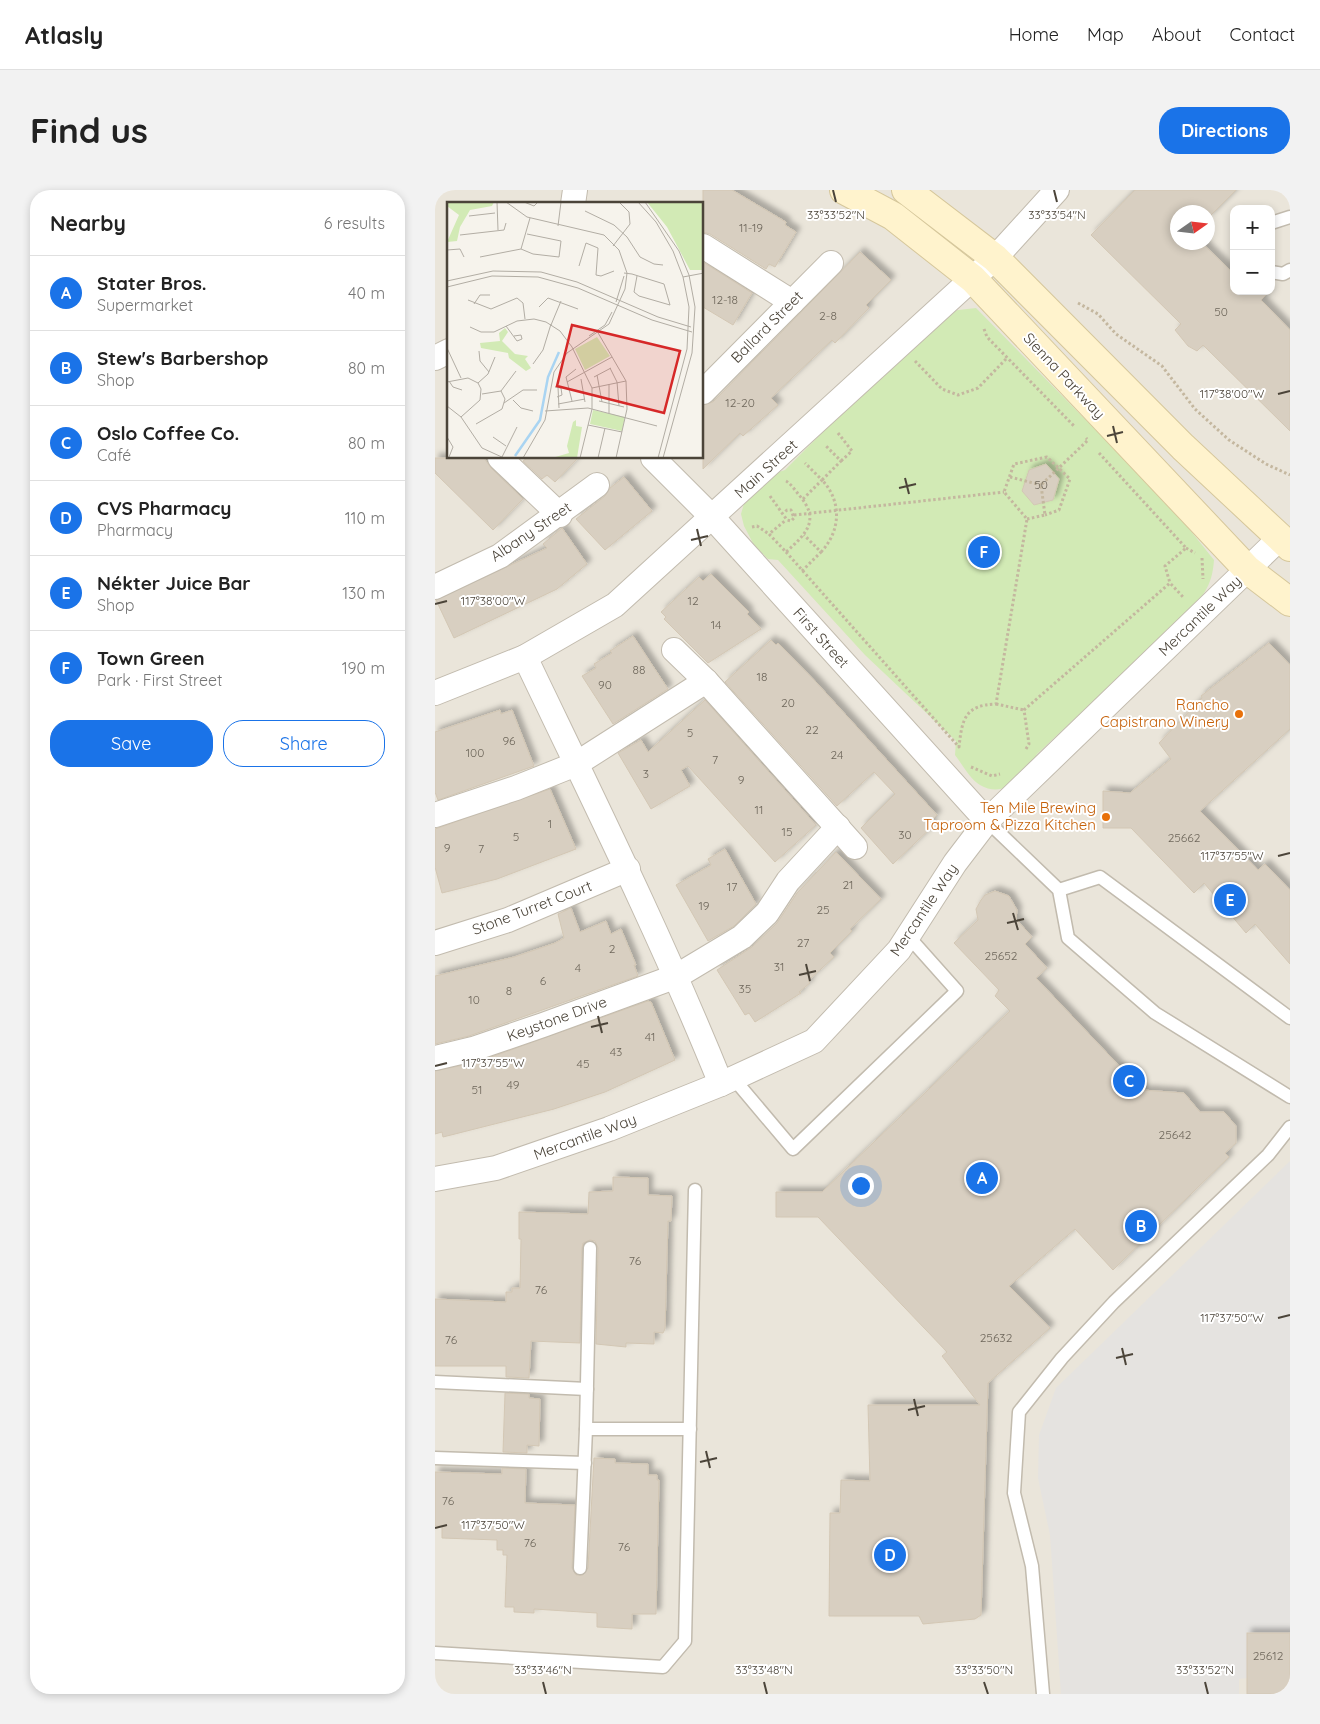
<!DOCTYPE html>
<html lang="en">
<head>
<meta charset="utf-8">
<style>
	body { margin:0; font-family:Quicksand,sans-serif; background:#f2f2f2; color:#222 }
	.controls { position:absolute; right:15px; top:15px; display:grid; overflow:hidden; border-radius:10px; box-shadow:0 2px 8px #0003 }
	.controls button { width:45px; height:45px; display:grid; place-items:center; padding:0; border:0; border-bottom:1px solid #e0e0e0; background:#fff; color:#222; font:25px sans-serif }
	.compass { position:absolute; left:735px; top:15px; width:45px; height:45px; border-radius:50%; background:#fff; box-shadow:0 2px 8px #0003; rotate:76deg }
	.you { position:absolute; left:425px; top:995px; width:18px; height:18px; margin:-12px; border:4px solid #fff; border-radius:50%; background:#1a73e8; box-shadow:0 0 0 8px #1a73e833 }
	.badge { display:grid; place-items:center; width:32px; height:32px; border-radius:50%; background:#1a73e8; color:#fff; font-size:16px; font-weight:700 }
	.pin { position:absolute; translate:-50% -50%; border:2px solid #fff; box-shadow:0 1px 5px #0006 }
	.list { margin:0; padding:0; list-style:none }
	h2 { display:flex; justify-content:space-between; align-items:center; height:65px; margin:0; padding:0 20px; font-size:21px }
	h2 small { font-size:16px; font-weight:400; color:#767676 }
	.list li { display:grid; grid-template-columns:32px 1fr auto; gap:15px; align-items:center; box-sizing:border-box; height:75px; padding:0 20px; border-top:1px solid #e0e0e0 }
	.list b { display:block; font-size:19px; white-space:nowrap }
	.list p { margin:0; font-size:16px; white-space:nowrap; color:#767676 }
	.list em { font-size:16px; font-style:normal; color:#767676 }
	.actions { display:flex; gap:10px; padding:15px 20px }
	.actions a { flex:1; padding:11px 0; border:1px solid #1a73e8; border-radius:20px; text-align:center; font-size:18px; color:#1a73e8 }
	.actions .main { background:#1a73e8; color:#fff }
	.map { position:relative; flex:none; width:855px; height:1504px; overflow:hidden; border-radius:20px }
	header { display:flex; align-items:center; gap:30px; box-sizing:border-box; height:70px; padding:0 25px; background:#fff; border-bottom:1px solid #e0e0e0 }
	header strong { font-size:24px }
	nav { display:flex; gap:28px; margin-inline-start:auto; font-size:18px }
	.intro { display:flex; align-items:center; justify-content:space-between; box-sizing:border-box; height:120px; padding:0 30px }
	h1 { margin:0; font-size:35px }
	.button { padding:12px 22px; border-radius:20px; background:#1a73e8; color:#fff; font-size:18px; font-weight:700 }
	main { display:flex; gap:30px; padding:0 30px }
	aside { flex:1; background:#fff; border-radius:20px; box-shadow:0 2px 8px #0003 }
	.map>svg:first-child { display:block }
	.residential { fill:#eae5da; fill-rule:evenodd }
	.green { fill:#d2eab5 }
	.parking { fill:#e5e3e0 }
	.building { fill:#d8cfc1; stroke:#d3c7b4; filter:url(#shadow) }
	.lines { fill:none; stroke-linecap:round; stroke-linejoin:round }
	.service-casing { stroke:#c2bbae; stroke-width:15 }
	.minor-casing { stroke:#c2bbae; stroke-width:26 }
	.secondary-casing { stroke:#d6c79b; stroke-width:30 }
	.path { stroke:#c4b79f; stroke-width:3; stroke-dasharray:2.5 2.5; stroke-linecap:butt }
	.service { stroke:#fff; stroke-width:12 }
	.minor { stroke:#fff; stroke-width:24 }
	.secondary { stroke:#fff3cd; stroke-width:28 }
	.ticks { fill:none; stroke:#4b4439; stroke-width:2 }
	.food-dot { fill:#e8710a; stroke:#fff; stroke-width:2 }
	.labels { text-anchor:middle; stroke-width:4; stroke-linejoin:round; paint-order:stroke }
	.number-label { font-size:12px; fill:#6e675b }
	.street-label { font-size:15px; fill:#4b4439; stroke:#fff }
	.food-label { font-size:15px; fill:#c56008; stroke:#fff; text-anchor:end }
	.inset-river { fill:none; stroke:#a9d4f2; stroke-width:2.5 }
	.inset-road { fill:none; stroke:#b2ada4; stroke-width:1 }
	.view { fill:#d62828; fill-opacity:0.15; stroke:#d62828; stroke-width:2.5 }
	.inset-edge { fill:none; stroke:#4b4439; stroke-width:2.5 }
	.ticks-label { font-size:12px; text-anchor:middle; fill:#4b4439; stroke:#fff; stroke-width:4; stroke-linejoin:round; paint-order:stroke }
</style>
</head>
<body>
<header>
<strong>Atlasly</strong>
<nav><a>Home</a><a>Map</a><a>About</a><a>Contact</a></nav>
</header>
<div class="intro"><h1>Find us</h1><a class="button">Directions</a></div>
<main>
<aside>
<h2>Nearby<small>6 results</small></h2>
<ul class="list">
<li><span class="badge">A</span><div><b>Stater Bros.</b><p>Supermarket</p></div><em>40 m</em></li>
<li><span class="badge">B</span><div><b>Stew's Barbershop</b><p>Shop</p></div><em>80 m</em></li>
<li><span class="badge">C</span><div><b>Oslo Coffee Co.</b><p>Café</p></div><em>80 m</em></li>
<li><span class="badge">D</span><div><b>CVS Pharmacy</b><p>Pharmacy</p></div><em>110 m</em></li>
<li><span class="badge">E</span><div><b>Nékter Juice Bar</b><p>Shop</p></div><em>130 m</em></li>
<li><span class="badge">F</span><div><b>Town Green</b><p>Park · First Street</p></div><em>190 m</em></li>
</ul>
<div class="actions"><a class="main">Save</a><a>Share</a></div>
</aside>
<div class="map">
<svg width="855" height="1504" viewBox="0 0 855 1504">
	<defs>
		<filter id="shadow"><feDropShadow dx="4.5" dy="-4.5" stdDeviation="2.5" flood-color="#0004"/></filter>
	</defs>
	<rect width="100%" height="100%" fill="#f6f3ec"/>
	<path class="residential" d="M0,0H855V1504H0ZM14,14H268V268H14ZM799,19H836V101H799ZM742,22H772V52H742Z"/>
	<path class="green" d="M541,118L739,320L779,370C777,398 767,407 749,426L602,564C591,584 571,610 545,595C535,589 527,574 520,565L521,551L430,465L343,370L333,369L319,355L309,336L306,324L310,310L334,285L350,280L486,143L515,121Z"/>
	<path class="parking" d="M855,971V1443H812V1488L804,1489V1504H626L615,1345L603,1288L604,1245L621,1198Z"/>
	<g class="building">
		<path d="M268,0H297L351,32L350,35L361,42L340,77L334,74L331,79L275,44L268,42Z"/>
		<path d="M700,0H801L772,29V22H742V52H766L799,84V101H835L826,110L855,140V241L768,155L762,161L753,156L740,140L746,134L656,45Z"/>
		<path d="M425,62L456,90L431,115L434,118L400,153L397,150L336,208L343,215L308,246L305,243L268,279V215L278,212Z"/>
		<path d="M268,72L317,103L298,135L268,117Z"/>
		<path d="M0,268H49L56,278L88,309L58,340L0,283Z"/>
		<path d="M92,268H143L120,292L112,285L107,289L88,271Z"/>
		<path d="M611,274L624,289L618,310L599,315L587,301L594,280Z"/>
		<path d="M189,287L217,321L170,360L141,329L170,306L175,298Z"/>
		<path d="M127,338L152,374L122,399L19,448L1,410L112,358L108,354Z"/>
		<path d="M276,384L314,422L312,424L326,439L273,473L229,429L231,427L226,422L264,387L268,391Z"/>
		<path d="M198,446L233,499L178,534L147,486L161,478L159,474L177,463L175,461Z"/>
		<path d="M336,450L341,455L343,453L380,491L502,625L495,632L498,636L458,674L426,638L460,604L439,582L402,616L290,492Z"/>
		<path d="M834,453L855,475V539L765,621L823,680L830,674L855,700V774L820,734L811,743L769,693L759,703L696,638H668V601L695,603L736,569L724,553L767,508L766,506Z"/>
		<path d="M270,510L381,635L340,672L253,576L246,580L255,596L216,619L183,563L206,550L213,562Z"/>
		<path d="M65,520L66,524L77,520L99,576L3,610L0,602V542Z"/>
		<path d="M115,599L141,659L62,689L7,703L0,677V639Z"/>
		<path d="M290,659L321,714L299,736L273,751L241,695L276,675L273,669Z"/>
		<path d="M401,662L446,709L415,739L417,741L395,763L399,767L373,791L375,793L364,802L366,803L320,832L314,823L310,825L282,780L317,757L342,733L362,703Z"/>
		<path d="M560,701L574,706L582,720L581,729L597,747L590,754L612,778L601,788L707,900L749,903L765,922H789L801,936V953L790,963L794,967L678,1080L640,1039L574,1096L615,1138L553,1193L546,1425L540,1429L488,1434L484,1426H394L395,1323H405L406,1290L435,1291L433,1215H545L507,1166L512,1162L383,1027H341V1002H387L575,821L560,806L564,800L519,753L543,730L541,719L546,710L550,705Z"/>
		<path d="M136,718L145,742L171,731L176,744L186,739L201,775H199L203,786L34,846L0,854V786L79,767L120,753L129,748L123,724Z"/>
		<path d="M213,811L216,812L240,870L170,902L119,919L8,947L7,942L0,944V881L42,872Z"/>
		<path d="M178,987L213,988V1005L237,1006L236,1031H233L230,1139L228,1143L219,1142V1154L191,1153V1157L161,1154L163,1058L160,1051L155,1050L148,1053L147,1058L145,1153L96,1151L94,1188L71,1187V1176H0V1109L71,1112V1102H77V1098H85L86,1049H84V1022L153,1024L154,1002L178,1001Z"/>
		<path d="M70,1203L94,1204V1208L105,1209L104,1256L92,1255V1263L68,1262Z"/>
		<path d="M159,1268L180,1269V1273L213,1274V1285H222V1290H224L221,1424H197V1439L162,1437V1423L99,1419V1423L79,1422V1417H70L72,1365H68V1360H62V1350L7,1348V1336H0V1282L67,1284V1278L91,1279L90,1313L140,1315L137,1378L141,1385H148L153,1378Z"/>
		<rect x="812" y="1443" width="43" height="61"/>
	</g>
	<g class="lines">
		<g class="service-casing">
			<g id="service">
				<path d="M836,33L855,27"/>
				<path d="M836,82L848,84L855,80"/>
				<path d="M552,631L624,700L633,748L720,823L855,907"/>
				<path d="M624,700L665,687L855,828"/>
				<path d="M299,889L358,959L522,801L473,746"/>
				<path d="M0,1192L152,1199"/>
				<path d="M151,1239H255"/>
				<path d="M0,1268L150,1273"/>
				<path d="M145,1378L151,1239L155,1058"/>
				<path d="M0,1463L228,1477L250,1451L260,1000"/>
				<path d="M608,1504L597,1376L579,1303L584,1222L627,1168L679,1112L833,965L855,937"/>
			</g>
		</g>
		<g class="minor-casing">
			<g id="minor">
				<path d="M138,14L140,0"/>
				<path d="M268,56L357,112"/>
				<path d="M0,168L14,161"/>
				<path d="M268,202L396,73"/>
				<path d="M65,268L125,325"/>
				<path d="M218,268L277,327L552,631"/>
				<path d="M0,397L65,366L162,295"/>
				<path d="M239,460L271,491L420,657"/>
				<path d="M90,467C158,609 227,748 286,894"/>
				<path d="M0,503L90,467L180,415L560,68L622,0"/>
				<path d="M0,625L81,598L141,574L271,491"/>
				<path d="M0,753L73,730L193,679"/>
				<path d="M0,868L38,859L108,835L242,786L307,747L332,723L353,691L403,637"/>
				<path d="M0,989L61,978L174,939L286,894L379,851L464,760L520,673L552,631L845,348"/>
			</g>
		</g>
		<g class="secondary-casing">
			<g id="secondary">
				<path d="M409,0L458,26L538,89L813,380L855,412"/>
				<path d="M471,0L560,68L748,257L855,357"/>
			</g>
		</g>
		<g class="path">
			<path d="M643,113L663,124L681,144L727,176L760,219L794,250L831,274L855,285"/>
			<path d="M549,139L552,147L640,237"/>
			<path d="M480,171L507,199L523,205L543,198L572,168"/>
			<path d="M403,243L417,261L406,271"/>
			<path d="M664,263L751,358L730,376L735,393"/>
			<path d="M575,287L606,295"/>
			<path d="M351,291C355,293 360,300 364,305C386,330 371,344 351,362L334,344L351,330"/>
			<path d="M335,306L352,330L356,331L359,328L356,320H352L349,323"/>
			<path d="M368,309L387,290L370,273"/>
			<path d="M359,325L569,302"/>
			<path d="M592,329L610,325L606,295L653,250L651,248"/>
			<path d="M317,337L322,336L334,344"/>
			<path d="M751,358L760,363"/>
			<path d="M351,362L524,557C527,529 530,515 561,514L592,329L569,302L579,274L612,267L635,289L624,320L610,325"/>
			<path d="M386,362C406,341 407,311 387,290L406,271L390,255"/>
			<path d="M767,368L768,389"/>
			<path d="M367,381L386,362L369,345"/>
			<path d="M561,514L589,520"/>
			<path d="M591,559L594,554L589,520L735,393L749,408"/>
			<path d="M536,577L557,586L565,584"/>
		</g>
		<use href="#service" class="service"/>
		<use href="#minor" class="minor"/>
		<use href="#secondary" class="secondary"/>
	</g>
	<path class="ticks" d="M398,0L401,12M619,0L622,12M843,204L855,201M678,236L682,253M672,246L688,242M470,288L474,304M464,298L481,294M262,339L266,356M256,350L273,346M0,414L12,411M843,666L855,663M578,723L583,740M572,733L589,729M371,774L375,791M364,785L381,781M163,826L167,843M156,837L173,833M0,876L12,873M843,1128L855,1125M687,1158L691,1175M681,1168L698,1164M479,1209L483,1226M473,1220L490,1216M271,1261L275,1278M265,1272L282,1268M0,1338L12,1335M108,1492L111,1504M329,1492L332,1504M549,1492L553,1504M770,1492L773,1504"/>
	<g class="food-dot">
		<circle cx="804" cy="524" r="5"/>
		<circle cx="671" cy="627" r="5"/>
	</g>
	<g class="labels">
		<g class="number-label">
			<text x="316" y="42">11-19</text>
			<text x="290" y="114">12-18</text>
			<text x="786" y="126">50</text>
			<text x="393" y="130">2-8</text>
			<text x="305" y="217">12-20</text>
			<text x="606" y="299">50</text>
			<text x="258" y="415">12</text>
			<text x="281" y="439">14</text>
			<text x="204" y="484">88</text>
			<text x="327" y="491">18</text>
			<text x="170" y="499">90</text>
			<text x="353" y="517">20</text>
			<text x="377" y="544">22</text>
			<text x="255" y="547">5</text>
			<text x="74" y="555">96</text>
			<text x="40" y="567">100</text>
			<text x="402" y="569">24</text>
			<text x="280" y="574">7</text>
			<text x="211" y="588">3</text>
			<text x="306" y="594">9</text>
			<text x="324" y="624">11</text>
			<text x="115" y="638">1</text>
			<text x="352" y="646">15</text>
			<text x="470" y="649">30</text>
			<text x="81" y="651">5</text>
			<text x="749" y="652">25662</text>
			<text x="12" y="662">9</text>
			<text x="46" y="663">7</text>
			<text x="413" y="699">21</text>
			<text x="297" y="701">17</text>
			<text x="269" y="720">19</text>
			<text x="388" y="724">25</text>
			<text x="368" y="757">27</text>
			<text x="177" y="763">2</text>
			<text x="566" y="770">25652</text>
			<text x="344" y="781">31</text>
			<text x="143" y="782">4</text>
			<text x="108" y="795">6</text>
			<text x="310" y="803">35</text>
			<text x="74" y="805">8</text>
			<text x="39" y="814">10</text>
			<text x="215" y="851">41</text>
			<text x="181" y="866">43</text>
			<text x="148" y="878">45</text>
			<text x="78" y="899">49</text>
			<text x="42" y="904">51</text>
			<text x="740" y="949">25642</text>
			<text x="200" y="1075">76</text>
			<text x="106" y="1104">76</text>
			<text x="561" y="1152">25632</text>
			<text x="16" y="1154">76</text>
			<text x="13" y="1315">76</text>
			<text x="95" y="1357">76</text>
			<text x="189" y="1361">76</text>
			<text x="833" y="1470">25612</text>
		</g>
		<g class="street-label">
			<text transform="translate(332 137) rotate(-45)" y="5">Ballard Street</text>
			<text transform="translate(629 186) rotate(47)" y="5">Sienna Parkway</text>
			<text transform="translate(331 279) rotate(-42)" y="5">Main Street</text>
			<text transform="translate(96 342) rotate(-34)" y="5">Albany Street</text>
			<text transform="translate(765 426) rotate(-44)" y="5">Mercantile Way</text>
			<text transform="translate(386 448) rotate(48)" y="5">First Street</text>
			<text transform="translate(97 718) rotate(-21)" y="5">Stone Turret Court</text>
			<text transform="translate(489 720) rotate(-56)" y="5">Mercantile Way</text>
			<text transform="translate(122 829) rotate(-20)" y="5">Keystone Drive</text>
			<text transform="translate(150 947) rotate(-20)" y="5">Mercantile Way</text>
		</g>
		<g class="food-label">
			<text x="794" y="520">Rancho<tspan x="794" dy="17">Capistrano Winery</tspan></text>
			<text x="661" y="623">Ten Mile Brewing<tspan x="661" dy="17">Taproom &amp; Pizza Kitchen</tspan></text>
		</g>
	</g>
	<g transform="translate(12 12)">
		<rect width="256" height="256" fill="#f6f3ec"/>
		<path d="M0,0H47L45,4L23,8L13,25L10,39L0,40L12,13L0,4ZM200,0H256V68H243L220,25ZM58,126L61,130L55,139L68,152L81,154L78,157L84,166L79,169L62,156L61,151L34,146L33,141L53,139L52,131ZM150,135L163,154L138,168L128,147ZM146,208L178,215L175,229L143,222ZM129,218V224L135,225L130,256H105L122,251L120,244L126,220Z" fill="#d2eab5"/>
		<path class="inset-river" d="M68,254L93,218L101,175L112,150"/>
		<path class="inset-road" d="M50,0L51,28M59,0L80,15L157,33L172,48L180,71L178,87L162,122L120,151L107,170L98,218L76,256M77,0L87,4L91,0M191,0L209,20L226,49L236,75L242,105L240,147L211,256M198,0L232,49L242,73L248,105L245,151L216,256M138,9L167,23L180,35L193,55L207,62L216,63M22,14L48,11M111,24L114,0M13,33L57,28L59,21M166,44L183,22L182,10L172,0M74,47L86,52L112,55L114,39L80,32M0,48L13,47L17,55M33,55L74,47L83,16M132,64L139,41L151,46L149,73L154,74L167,69M177,71L185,72L217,82L223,103L192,94L187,90L190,74M236,75L257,71M0,79L46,69L94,70L130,80L211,115L244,125M0,85L45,74L91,75L131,86L205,118L245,130M21,98L44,107L70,96L76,101L78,117M169,100L177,74M27,102L33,93H43M92,105L101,96L131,107M104,123L114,99M59,124L70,139L75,137L74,133L67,134M23,125L34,130H47L70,119L87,117L99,120L113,129L125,145L145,186V207L133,256M150,129L179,179L180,207L169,256M142,134L158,123L165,110M0,146L14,176M32,149L33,159L42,170M86,162L96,148L104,122M163,166L170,180L172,204M150,173L155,200M147,175L164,166M134,177L138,200M2,179L6,185L15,188M0,180L21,176L31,181L34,187L33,198L14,215M120,180L165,155M31,181L41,172L48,155M162,182V211M108,185L114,186L115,193L110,195M111,185L112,206M145,186L179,179M35,192L54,189L69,169M66,198L74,206L86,209M125,199L119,175L129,167M152,199L177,205M57,201L76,188H90M111,202L138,197M0,204L14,215L35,246L57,256M98,209L141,206L210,224M29,222L55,207L58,197L54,189M141,223L175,230M0,235L6,245L2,255M46,235L59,244M55,255L70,225M151,256L158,226"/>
		<path class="view" d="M125,123L233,149L217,211L110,184Z"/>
		<rect width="256" height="256" class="inset-edge"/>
	</g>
	<g class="ticks-label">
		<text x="401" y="29">33°33'52"N</text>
		<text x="622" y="29">33°33'54"N</text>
		<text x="797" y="208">117°38'00"W</text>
		<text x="58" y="415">117°38'00"W</text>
		<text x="797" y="670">117°37'55"W</text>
		<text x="58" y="877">117°37'55"W</text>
		<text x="797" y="1132">117°37'50"W</text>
		<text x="58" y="1339">117°37'50"W</text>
		<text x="108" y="1484">33°33'46"N</text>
		<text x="329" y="1484">33°33'48"N</text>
		<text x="549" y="1484">33°33'50"N</text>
		<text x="770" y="1484">33°33'52"N</text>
	</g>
</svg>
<div class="controls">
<button>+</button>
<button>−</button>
</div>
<svg class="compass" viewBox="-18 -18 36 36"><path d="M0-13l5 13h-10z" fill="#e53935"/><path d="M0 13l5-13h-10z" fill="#767676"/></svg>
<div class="you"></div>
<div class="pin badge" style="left:547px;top:988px">A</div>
<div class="pin badge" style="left:706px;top:1036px">B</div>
<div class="pin badge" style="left:694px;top:891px">C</div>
<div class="pin badge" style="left:455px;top:1365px">D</div>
<div class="pin badge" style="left:795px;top:710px">E</div>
<div class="pin badge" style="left:549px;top:362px">F</div>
</div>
</main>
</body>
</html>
